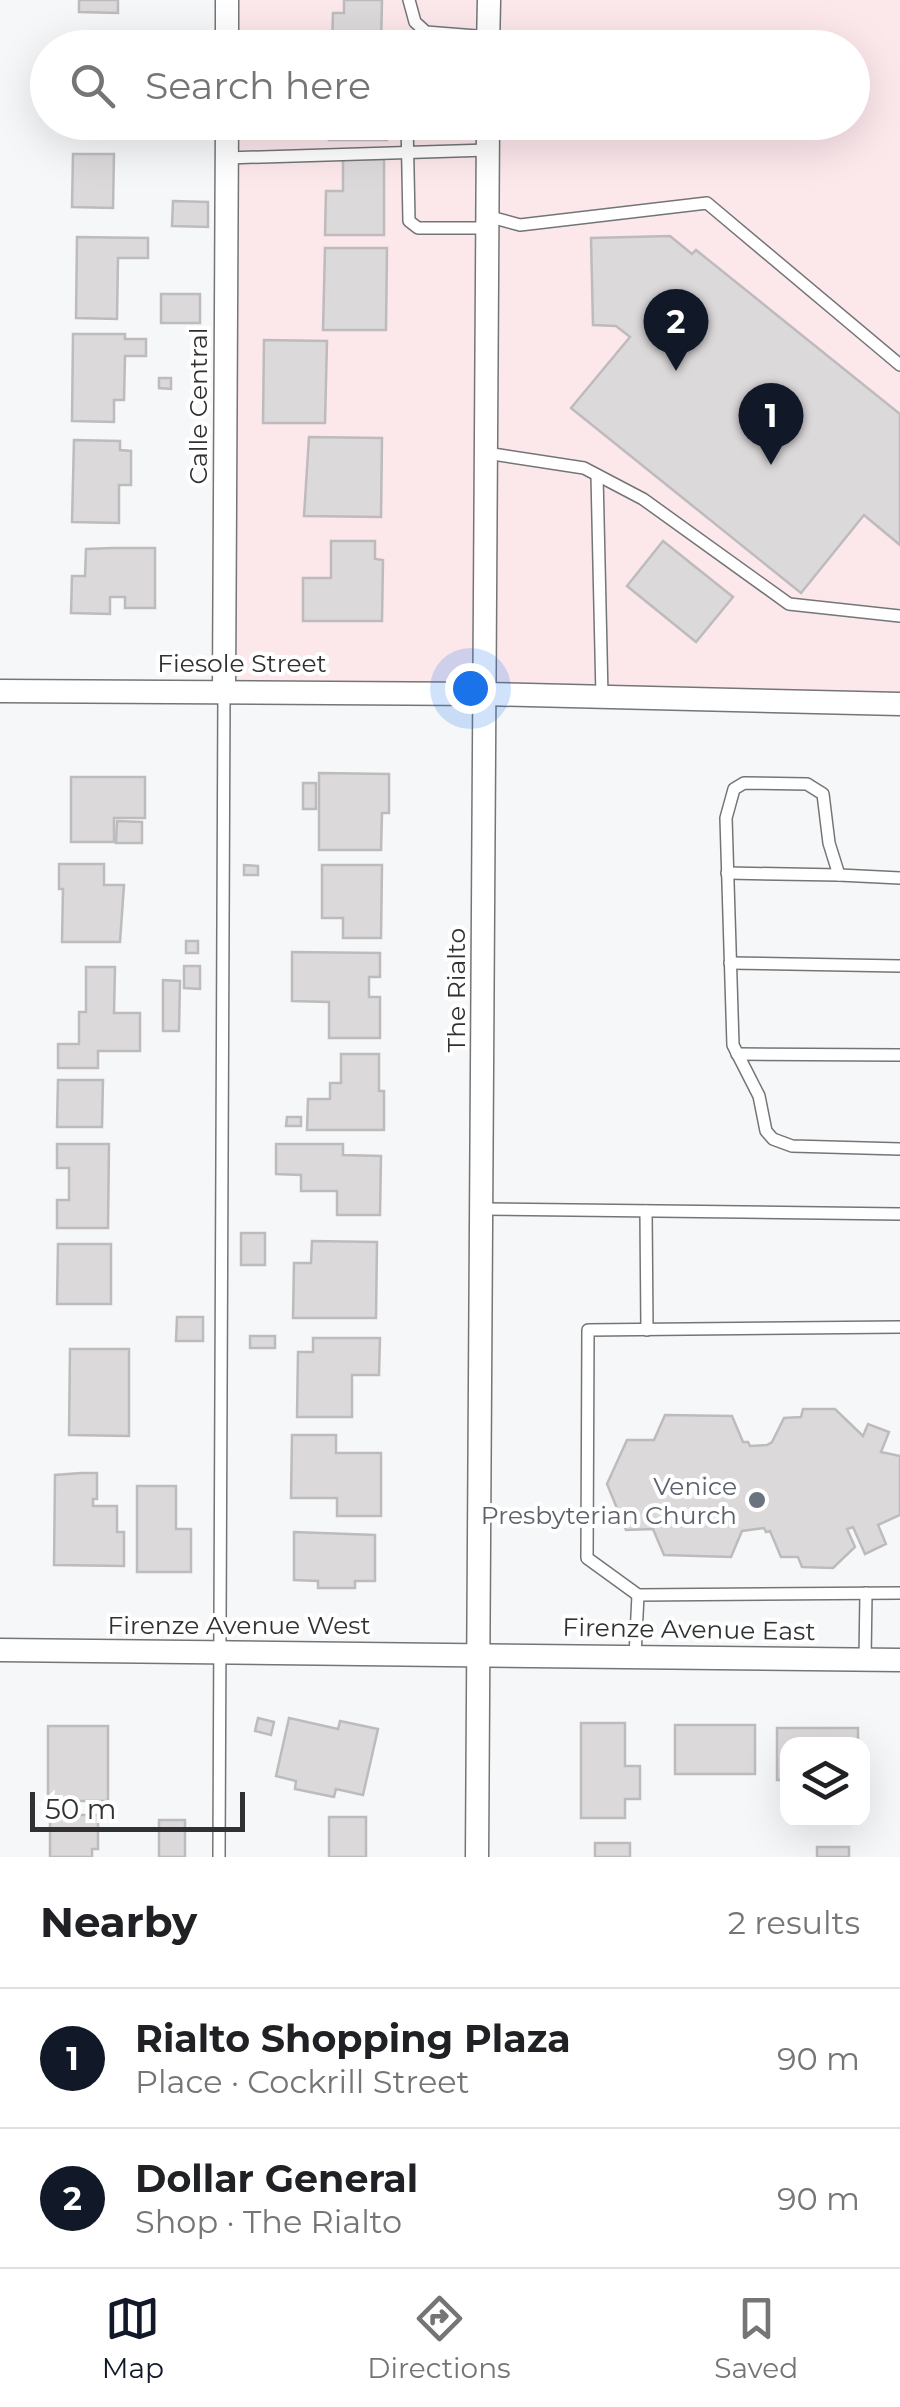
<!DOCTYPE html>
<html lang="en">
<head>
<meta charset="utf-8">
<style>
	body { margin:0; font-family:Montserrat,sans-serif; background:#f6f6f6; color:#202124 }
	.controls { position:absolute; right:30px; bottom:30px; display:grid; overflow:hidden; border-radius:20px; box-shadow:0 10px 40px #0002 }
	.controls button { width:90px; height:90px; display:grid; place-items:center; padding:0; border:0; border-bottom:2px solid #e0e0e0; background:#fff; color:#202124; font:50px sans-serif }
	.scale { position:absolute; left:30px; bottom:25px; width:215px; box-sizing:border-box; padding-left:10px; border:5px solid #303132; border-top:0; font-size:28px; line-height:35px; white-space:nowrap; color:#303132; -webkit-text-stroke:8px #fff; paint-order:stroke }
	.you { position:absolute; left:470px; top:688px; width:35px; height:35px; margin:-25px; border:8px solid #fff; border-radius:50%; background:#1a73e8; box-shadow:0 0 0 15px #1a73e833 }
	.badge { display:grid; place-items:center; width:65px; height:65px; border-radius:50%; background:#111827; color:#fff; font-size:32px; font-weight:700 }
	.pin { position:absolute; translate:-50% -82px; filter:drop-shadow(0 2px 5px #0008) }
	.pin::after { content:''; position:absolute; top:52px; width:35px; height:30px; background:inherit; clip-path:polygon(0 0,100% 0,50% 100%) }
	.list { margin:0; padding:0; list-style:none }
	h2 { display:flex; justify-content:space-between; align-items:center; height:130px; margin:0; padding:0 40px; font-size:42px }
	h2 small { font-size:32px; font-weight:400; color:#757577 }
	.list li { display:grid; grid-template-columns:65px 1fr auto; gap:30px; align-items:center; box-sizing:border-box; height:140px; padding:0 40px; border-top:2px solid #e0e0e0 }
	.list b { display:block; font-size:38px; white-space:nowrap }
	.list p { margin:0; font-size:32px; white-space:nowrap; color:#757577 }
	.list em { font-size:32px; font-style:normal; color:#757577 }
	.icon { flex:none; width:55px; height:55px; fill:none; stroke:currentColor; stroke-width:2; stroke-linecap:round; stroke-linejoin:round }
	.map { position:relative; flex:none; width:900px; height:1857px; overflow:hidden }
	.search { position:absolute; background:#fff; box-shadow:0 10px 40px #0002; left:30px; right:30px; top:30px; height:110px; display:flex; align-items:center; gap:25px; box-sizing:border-box; padding:0 35px; border-radius:55px; color:#757577; font-size:38px }
	.sheet { height:410px; background:#fff }
	nav { display:flex; justify-content:space-around; align-items:center; box-sizing:border-box; height:140px; border-top:2px solid #e0e0e0; background:#fff; font-size:28px; color:#757577 }
	nav a { display:grid; justify-items:center; gap:5px }
	nav .on { color:#111827 }
	.map>svg:first-child { display:block }
	.commercial { fill:#fce7eb }
	.building { fill:#dcd9db; stroke:#bdbbbd; stroke-width:2.5 }
	.lines { fill:none; stroke-linecap:round; stroke-linejoin:round }
	.service-casing { stroke:#737577; stroke-width:14 }
	.minor-casing { stroke:#737577; stroke-width:25 }
	.service { stroke:#fff; stroke-width:11 }
	.minor { stroke:#fff; stroke-width:22 }
	.worship-dot { fill:#6b7280; stroke:#fff; stroke-width:4 }
	.labels { text-anchor:middle; stroke-width:8; stroke-linejoin:round; paint-order:stroke }
	.street-label { font-size:25px; fill:#303132; stroke:#fff }
	.worship-label { font-size:25px; fill:#5b616d; stroke:#fff; text-anchor:end }
</style>
</head>
<body>
<div class="map">
<svg width="900" height="1857" viewBox="0 0 900 1857">
	<rect width="100%" height="100%" fill="#f5f7f9"/>
	<path class="commercial" d="M236,0H900V696L229,701L234,123L852,122V48L235,47Z"/>
	<g class="building">
		<path d="M79,0H118V13L79,12Z"/>
		<path d="M344,0H382L381,44L349,43V48H332L333,13H344Z"/>
		<rect x="78" y="37" width="41" height="11"/>
		<rect x="74" y="122" width="60" height="3"/>
		<rect x="329" y="122" width="58" height="18"/>
		<path d="M73,154H114L113,208L72,207Z"/>
		<path d="M343,159H384V235H325L326,191H343Z"/>
		<path d="M173,201L208,202V227L172,226Z"/>
		<path d="M670,236L692,254L696,250L900,414V545L864,515L801,593L571,408L630,337L616,326L593,325L591,238Z"/>
		<path d="M77,237L148,238V258H118L117,319L76,318Z"/>
		<path d="M325,248H387L386,330H323Z"/>
		<rect x="161" y="294" width="39" height="29"/>
		<path d="M73,334H125V339H146V356H125L124,400H114V422L72,421Z"/>
		<path d="M264,340L327,341L325,423H263Z"/>
		<path d="M159,378H171V389L159,388Z"/>
		<path d="M309,437L382,438L381,517L304,516Z"/>
		<path d="M74,440L120,441V450L131,451V485H119V523L72,522Z"/>
		<path d="M331,541H375V559L383,560L382,621H303V578H331Z"/>
		<path d="M663,541L733,597L696,642L627,586Z"/>
		<path d="M112,548H155V608H125V597H110V614L71,613L72,576H85L86,549Z"/>
		<path d="M319,773L389,774V813H382L381,850H319Z"/>
		<path d="M71,777H145V818H114V842H71Z"/>
		<rect x="303" y="783" width="13" height="26"/>
		<path d="M117,821L142,822V843H116Z"/>
		<path d="M59,864H104V885H124L120,942H62L63,889H59Z"/>
		<path d="M244,865L258,866V875H244Z"/>
		<path d="M322,865H382L381,938H343V918H322Z"/>
		<rect x="186" y="941" width="12" height="12"/>
		<path d="M292,952L380,953V977H369V997H380V1038H329V1002L292,1001Z"/>
		<path d="M184,966H200V989L184,988Z"/>
		<path d="M86,967H115L114,1013H140V1051H98V1068H58V1044H79V1012H86Z"/>
		<path d="M163,980L180,981L179,1031H163Z"/>
		<path d="M341,1054H379V1091H384V1130H307L308,1099H330V1083H341Z"/>
		<path d="M58,1080H103L102,1127H57Z"/>
		<path d="M287,1117H301V1126H286Z"/>
		<path d="M57,1144H109L108,1228H57V1200H69V1168H57Z"/>
		<path d="M276,1144H343V1155L381,1156L380,1215H337V1191H301V1175L276,1174Z"/>
		<rect x="241" y="1233" width="24" height="32"/>
		<path d="M312,1241L377,1242L376,1318H293L294,1263H311Z"/>
		<path d="M58,1244H111V1304H57Z"/>
		<path d="M177,1317H203V1341H176Z"/>
		<rect x="250" y="1336" width="25" height="12"/>
		<path d="M313,1338H380L379,1375H352V1417H297L298,1352H313Z"/>
		<path d="M70,1349H129V1436L69,1435Z"/>
		<path d="M803,1409H835L863,1436L868,1424L889,1432L881,1452L900,1456V1515L878,1525L886,1544L865,1554L853,1527L847,1529L855,1547L833,1568L802,1567L798,1557H781L770,1531L766,1532L764,1528L742,1531L731,1557L664,1555L653,1529L626,1530L607,1484L627,1440H654L665,1415L732,1416L743,1442H748L750,1446L767,1445L772,1442L784,1418L801,1417Z"/>
		<path d="M292,1435H336V1453H381V1516H337V1498H291Z"/>
		<path d="M81,1473H97V1499H93V1506H117V1532H124V1566L54,1565L55,1475Z"/>
		<path d="M137,1486H176V1529H191V1572H137Z"/>
		<path d="M294,1532L375,1535V1581H355V1588H318V1581L294,1580Z"/>
		<path d="M258,1718L274,1722L271,1735L255,1731Z"/>
		<path d="M289,1718L338,1729L340,1721L378,1729L363,1795L336,1789L334,1797L295,1789L296,1781L276,1776Z"/>
		<path d="M581,1723H625V1766H640V1799H625V1818H581Z"/>
		<rect x="675" y="1725" width="80" height="49"/>
		<rect x="48" y="1726" width="60" height="75"/>
		<path d="M777,1728H858V1744H788V1780H777Z"/>
		<path d="M50,1815H98V1849H92V1857H50Z"/>
		<rect x="329" y="1817" width="37" height="40"/>
		<rect x="159" y="1820" width="26" height="37"/>
		<rect x="595" y="1843" width="35" height="14"/>
		<rect x="817" y="1847" width="32" height="10"/>
	</g>
	<g class="lines">
		<g class="service-casing">
			<g id="service">
				<path d="M409,0L415,22L426,32L489,37"/>
				<path d="M407,122L409,221L418,228H487"/>
				<path d="M226,158L488,150"/>
				<path d="M487,216L520,225L707,203L900,365"/>
				<path d="M486,453L584,468L643,499L789,604L900,616"/>
				<path d="M597,475L602,696"/>
				<path d="M727,873L839,875"/>
				<path d="M900,878L839,875L829,843L823,794L807,784L744,783L734,789L726,818L733,1045L759,1096L766,1131L773,1139L792,1146L900,1149"/>
				<path d="M730,963L900,966"/>
				<path d="M737,1054L900,1055"/>
				<path d="M483,1209L900,1214"/>
				<path d="M646,1211L647,1330"/>
				<path d="M900,1327L588,1330L587,1558L638,1595L900,1593"/>
				<path d="M635,1656L638,1595"/>
				<path d="M865,1659L866,1593"/>
				<path d="M219,1857L224,691"/>
			</g>
		</g>
		<g class="minor-casing">
			<g id="minor">
				<path d="M227,48V0"/>
				<path d="M488,48L489,0"/>
				<path d="M224,690L227,122"/>
				<path d="M0,691L484,694L900,704"/>
				<path d="M0,1650L900,1660"/>
				<path d="M477,1857L488,122"/>
			</g>
		</g>
		<use href="#service" class="service"/>
		<use href="#minor" class="minor"/>
	</g>
	<circle class="worship-dot" cx="757" cy="1500" r="10"/>
	<g class="labels">
		<g class="street-label">
			<text transform="translate(198 406) rotate(-90)" y="9">Calle Central</text>
			<text x="242" y="672">Fiesole Street</text>
			<text transform="translate(456 990) rotate(-90)" y="9">The Rialto</text>
			<text x="239" y="1634">Firenze Avenue West</text>
			<text transform="translate(689 1629) rotate(1)" y="9">Firenze Avenue East</text>
		</g>
		<g class="worship-label">
			<text x="737" y="1495">Venice<tspan x="737" dy="29">Presbyterian Church</tspan></text>
		</g>
	</g>
</svg>
<div class="controls">
<button><svg class="icon" aria-label="layers" viewBox="0 0 24 24"><path d="M12 4l9 5-9 5-9-5zM3 14l9 5 9-5"/></svg></button>
</div>
<div class="scale">50 m</div>
<div class="you"></div>
<div class="pin badge" style="left:771px;top:465px">1</div>
<div class="pin badge" style="left:676px;top:371px">2</div>
<div class="search"><svg class="icon" aria-label="search" viewBox="0 0 24 24"><circle cx="10" cy="10" r="6"/><path d="M15 15l6 6"/></svg>Search here</div>
</div>
<section class="sheet">
<h2>Nearby<small>2 results</small></h2>
<ul class="list">
<li><span class="badge">1</span><div><b>Rialto Shopping Plaza</b><p>Place · Cockrill Street</p></div><em>90 m</em></li>
<li><span class="badge">2</span><div><b>Dollar General</b><p>Shop · The Rialto</p></div><em>90 m</em></li>
</ul>
</section>
<nav>
<a class="on"><svg class="icon" aria-label="map" viewBox="0 0 24 24"><path d="M3 6l6-2 6 2 6-2v14l-6 2-6-2-6 2zM9 4v14M15 6v14"/></svg>Map</a>
<a><svg class="icon" aria-label="directions" viewBox="0 0 24 24"><path d="M12 3l9 9-9 9-9-9zM9 14v-3h6M13 9l2 2-2 2"/></svg>Directions</a>
<a><svg class="icon" aria-label="saved" viewBox="0 0 24 24"><path d="M7 4h10v16l-5-4-5 4z"/></svg>Saved</a>
</nav>
</body>
</html>
